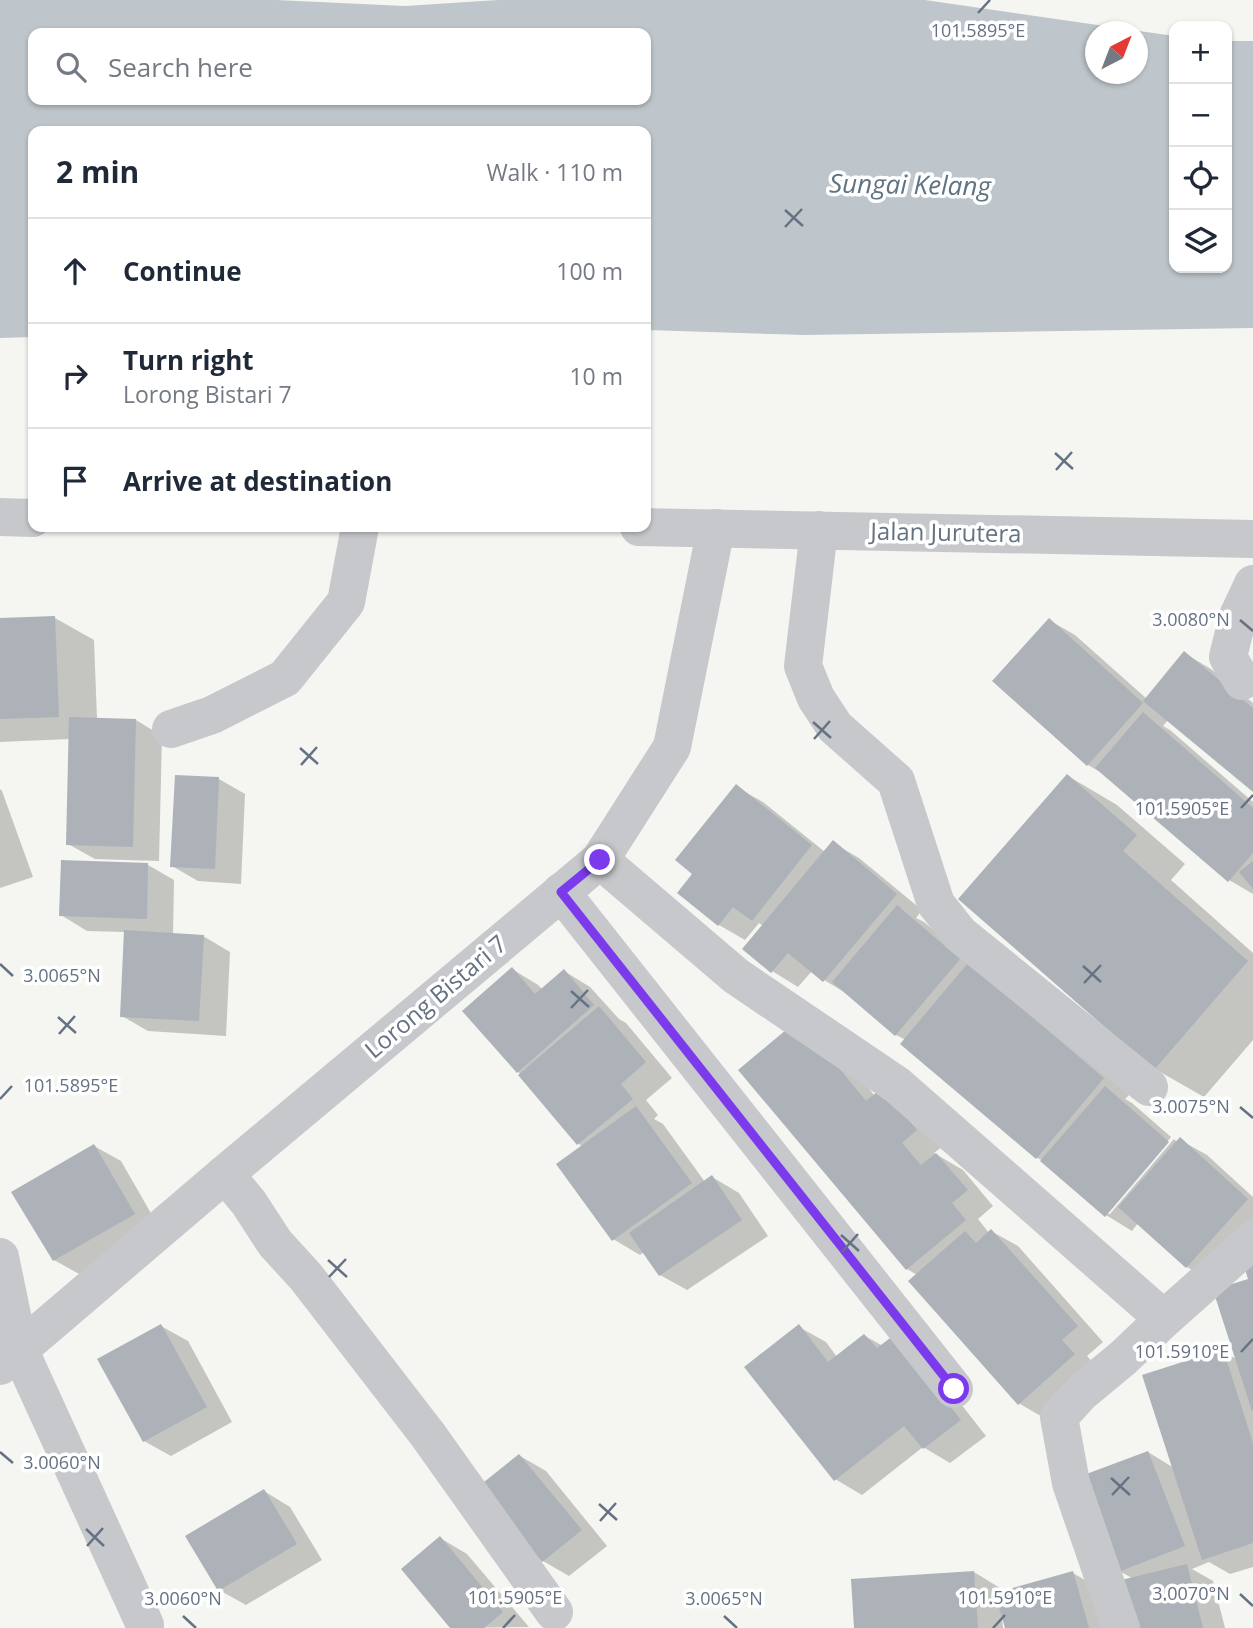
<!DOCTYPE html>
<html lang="en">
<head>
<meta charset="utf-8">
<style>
	body { margin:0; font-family:"Open Sans",sans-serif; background:#f6f6f7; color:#1f2937 }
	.controls { position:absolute; right:21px; top:21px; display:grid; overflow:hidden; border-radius:14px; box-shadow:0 2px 5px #0004 }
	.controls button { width:63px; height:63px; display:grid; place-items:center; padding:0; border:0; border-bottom:2px solid #e0e1e3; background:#fff; color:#1f2937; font:35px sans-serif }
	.compass { position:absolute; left:1085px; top:21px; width:63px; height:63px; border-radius:50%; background:#fff; box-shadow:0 2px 5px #0004; rotate:42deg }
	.stop { position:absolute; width:21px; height:21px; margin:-16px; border:5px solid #7c3aed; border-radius:50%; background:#fff }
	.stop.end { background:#7c3aed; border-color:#fff; box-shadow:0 2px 7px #0008 }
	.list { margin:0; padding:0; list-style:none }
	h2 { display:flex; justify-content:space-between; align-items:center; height:91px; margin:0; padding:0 28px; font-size:30px }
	h2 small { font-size:23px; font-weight:400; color:#747a83 }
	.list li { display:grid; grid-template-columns:46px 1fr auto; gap:21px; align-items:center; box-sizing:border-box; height:105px; padding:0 28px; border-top:2px solid #e0e1e3 }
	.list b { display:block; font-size:26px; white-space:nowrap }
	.list p { margin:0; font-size:23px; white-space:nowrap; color:#747a83 }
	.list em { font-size:23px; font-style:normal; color:#747a83 }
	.icon { flex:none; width:38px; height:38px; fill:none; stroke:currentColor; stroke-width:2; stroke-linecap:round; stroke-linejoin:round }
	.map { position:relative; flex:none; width:1253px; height:1628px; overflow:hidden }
	.search { position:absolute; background:#fff; box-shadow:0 2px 5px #0004; left:28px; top:28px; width:623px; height:77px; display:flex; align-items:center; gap:18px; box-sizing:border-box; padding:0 24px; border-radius:14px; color:#747a83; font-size:26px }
	.panel { position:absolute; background:#fff; box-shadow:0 2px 5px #0004; left:28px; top:126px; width:623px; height:406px; border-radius:14px }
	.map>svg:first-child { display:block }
	.water { fill:#bec6cb; fill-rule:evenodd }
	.shadow { fill:#0003 }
	.building { fill:#acb2b8 }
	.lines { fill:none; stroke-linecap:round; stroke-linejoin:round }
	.minor { stroke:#c6c8cc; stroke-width:38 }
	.route { stroke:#7c3aed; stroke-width:9 }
	.ticks { fill:none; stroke:#657283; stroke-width:2.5 }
	.labels { text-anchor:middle; stroke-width:7; stroke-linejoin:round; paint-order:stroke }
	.street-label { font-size:24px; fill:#657283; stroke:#fff }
	.water-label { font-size:26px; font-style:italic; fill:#607380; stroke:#fff }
	.ticks-label { font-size:18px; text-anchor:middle; fill:#657283; stroke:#fff; stroke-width:7; stroke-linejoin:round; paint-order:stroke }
</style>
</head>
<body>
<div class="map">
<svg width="1253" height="1628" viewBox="0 0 1253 1628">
	<rect width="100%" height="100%" fill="#f5f6f2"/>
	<path class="water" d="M0,0H276L405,6L498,0H925L1174,36V268H1227V41H1253V328L805,335L646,330V131H33V337L0,338ZM1096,32H1138V74H1096ZM33,33H646V100H33Z"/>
	<g class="shadow">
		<path d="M55,618L94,640L97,719L136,720L162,736L159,861L95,859L68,844L70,739L0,742V619Z"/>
		<path d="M1049,620L1075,635L1147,699L1184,653L1211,669L1253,703V789L1168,720L1163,726L1170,730L1253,802V894L1229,880L1107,776L1088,765Z"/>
		<path d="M1068,776L1117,805L1185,864L1171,880L1253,953V1040L1204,1097L1155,1069Z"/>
		<path d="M219,779L245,794L241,884L198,881L172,866Z"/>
		<path d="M736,787L763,802L825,852L833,843L859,858L922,910L916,918L924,922L1130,1094L1125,1099L1132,1103L1171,1137L1105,1214H1110L1174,1139L1178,1143L1180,1140L1207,1155L1253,1197V1238L1213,1282L1187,1267L1138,1223L1132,1231L1106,1215L1044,1161L1037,1158L902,1044L906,1040L896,1035L851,996L824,980L812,971L798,987L772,971L763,926L759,923L745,940L719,925L695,874Z"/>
		<path d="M0,789L2,791L33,877L0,888Z"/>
		<path d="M148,865L174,880L173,935L203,936L230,952L226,1036L148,1031L122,1016L126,932L87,931L61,915Z"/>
		<path d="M512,969L538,985L543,990L564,971L590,987L619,1019L626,1023L672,1078L646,1100L658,1115L654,1119L663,1124L705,1182L712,1177L739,1193L768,1236L687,1290L660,1275L644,1252L640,1255L613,1239L583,1147L579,1144L520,1075L521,1074L518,1072Z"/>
		<path d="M825,1037L875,1096L943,1146L934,1153L963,1170L993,1206L978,1219L989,1233L991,1231L1018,1246L1103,1342L1087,1356L1100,1370L1046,1419L1020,1404L910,1281L917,1275L907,1269Z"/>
		<path d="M94,1146L121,1161L160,1229L81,1275L54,1260Z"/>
		<path d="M1253,1259V1567L1230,1574L1209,1562L1192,1569L1213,1581L1225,1628H1130L1134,1579L1119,1571L1148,1452L1174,1468L1222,1351L1238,1360Z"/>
		<path d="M161,1326L188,1341L232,1422L171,1456L144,1441Z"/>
		<path d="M799,1327L826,1342L837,1357L865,1336L883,1346L921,1353L986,1436L950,1463L923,1447L862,1495L835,1479Z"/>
		<path d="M520,1456L546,1471L607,1546L569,1576L543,1561Z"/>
		<path d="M264,1491L290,1507L322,1560L246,1605L219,1590Z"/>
		<path d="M440,1538L467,1554L529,1627L453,1628Z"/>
		<path d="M974,1572L1000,1588L1001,1593L1073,1573L1100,1589L1111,1628H1007L1002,1617L1003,1628H856Z"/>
	</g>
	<g class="building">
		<path d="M55,616L59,717L0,719V618Z"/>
		<path d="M1049,618L1143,703L1087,766L992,681Z"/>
		<path d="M1184,651L1253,708V792L1143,701Z"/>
		<path d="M1143,712L1253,808V853L1228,882L1095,768Z"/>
		<path d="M69,717L136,719L133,847L66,845Z"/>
		<path d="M1067,774L1137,835L1123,851L1248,961L1154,1070L958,899Z"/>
		<path d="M175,775L219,777L215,869L170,867Z"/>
		<path d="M736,784L812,845L752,921L733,907L718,926L677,893L692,874L675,860Z"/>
		<path d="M833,840L897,894L823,982L788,953L771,973L742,949Z"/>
		<path d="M61,860L148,863L147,919L59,916Z"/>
		<path d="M1253,861V889L1239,872Z"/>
		<path d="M897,905L960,959L895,1036L832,982Z"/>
		<path d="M124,930L204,935L199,1021L120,1017Z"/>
		<path d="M968,963L1104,1078L1036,1159L900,1044Z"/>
		<path d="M512,967L535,994L564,969L594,1005L517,1073L462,1011Z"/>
		<path d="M599,1006L646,1062L621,1084L633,1099L577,1145L518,1075Z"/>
		<path d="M799,1019L866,1101L882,1088L917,1130L902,1143L921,1165L936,1153L968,1190L952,1203L966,1220L906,1270L738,1070Z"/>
		<path d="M1105,1086L1169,1142L1105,1217L1040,1161Z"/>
		<path d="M636,1106L692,1183L612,1241L556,1164Z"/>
		<path d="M1180,1137L1248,1199L1186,1268L1118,1207Z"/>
		<path d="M94,1144L135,1214L53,1261L11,1192Z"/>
		<path d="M712,1175L742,1220L659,1276L629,1233Z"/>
		<path d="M991,1229L1078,1326L1062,1340L1075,1354L1018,1405L908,1281L965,1231L976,1243Z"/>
		<path d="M1253,1257V1411H1252L1213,1290L1248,1279L1242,1260Z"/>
		<path d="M161,1324L207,1407L143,1442L97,1359Z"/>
		<path d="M799,1324L828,1362L864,1334L877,1348L894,1335L961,1420L923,1449L904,1426L834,1481L744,1367Z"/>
		<path d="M1223,1349L1253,1443V1543L1202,1560L1142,1375Z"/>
		<path d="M1148,1451L1185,1546L1118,1572L1081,1476Z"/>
		<path d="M519,1454L582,1530L542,1562L479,1486Z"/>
		<path d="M264,1489L297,1544L218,1591L185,1536Z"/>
		<path d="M440,1536L503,1612L484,1628H450L401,1569Z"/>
		<path d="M1187,1564L1203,1628H1128L1117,1581Z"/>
		<path d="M974,1571L978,1628H854L851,1579Z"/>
		<path d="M1073,1571L1089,1628H1005L995,1593Z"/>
	</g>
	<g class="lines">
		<g class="minor">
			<path d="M0,517L33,518"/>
			<path d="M639,527L1253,539"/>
			<path d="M819,530L803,666L816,698L835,727L896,781L936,904L960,934L1149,1087"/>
			<path d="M1242,681L1228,657L1238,616L1253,584"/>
			<path d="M171,729L212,715L285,678L346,602L360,527"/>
			<path d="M600,860L736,976L897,1085L1164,1319"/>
			<path d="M561,892L954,1389"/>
			<path d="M225,1174L249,1203L275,1243L306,1277L428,1435L554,1612"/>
			<path d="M0,1257L19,1349L145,1625"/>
			<path d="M0,1366L225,1174L600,860L672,747L716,528"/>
			<path d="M1121,1628L1071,1483L1059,1417L1082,1392L1123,1358L1164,1319L1253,1240"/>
		</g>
	</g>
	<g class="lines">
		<path class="route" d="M600,860L561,892L954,1389"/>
	</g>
	<path class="ticks" d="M978,13L990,0M785,210L803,226M785,227L802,209M1055,453L1073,469M1056,470L1072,452M1240,620L1253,631M813,722L831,738M814,739L830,721M300,748L318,764M301,765L317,747M1241,808L1253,795M0,964L13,976M1083,966L1101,982M1084,983L1101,965M571,991L589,1007M571,1008L588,990M58,1017L76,1033M59,1034L75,1016M0,1099L12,1086M1240,1107L1253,1118M841,1235L859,1251M842,1252L858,1234M328,1260L347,1277M329,1277L346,1259M1241,1352L1253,1339M0,1452L13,1463M1111,1478L1130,1495M1112,1495L1129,1477M599,1504L617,1520M600,1521L616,1503M86,1529L104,1546M87,1546L103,1528M1240,1594L1253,1606M183,1616L196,1628M724,1616L737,1628M503,1628L515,1615M993,1628L1005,1615"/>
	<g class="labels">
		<g class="street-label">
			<text transform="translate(946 533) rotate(1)" y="8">Jalan Jurutera</text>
			<text transform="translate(436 997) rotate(-40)" y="8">Lorong Bistari 7</text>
		</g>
		<g class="water-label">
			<text transform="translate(910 185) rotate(1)" y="9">Sungai Kelang</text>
		</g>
	</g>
	<g class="ticks-label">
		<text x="978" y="37">101.5895°E</text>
		<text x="1191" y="626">3.0080°N</text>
		<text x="1182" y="815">101.5905°E</text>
		<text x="62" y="982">3.0065°N</text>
		<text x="71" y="1092">101.5895°E</text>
		<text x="1191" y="1113">3.0075°N</text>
		<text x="1182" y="1358">101.5910°E</text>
		<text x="62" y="1469">3.0060°N</text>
		<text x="1191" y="1600">3.0070°N</text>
		<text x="515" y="1604">101.5905°E</text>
		<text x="1005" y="1604">101.5910°E</text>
		<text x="183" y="1605">3.0060°N</text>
		<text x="724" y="1605">3.0065°N</text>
	</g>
</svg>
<div class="controls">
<button>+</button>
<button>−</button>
<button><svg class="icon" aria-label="locate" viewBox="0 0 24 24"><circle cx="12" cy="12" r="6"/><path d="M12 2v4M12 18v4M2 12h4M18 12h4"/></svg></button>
<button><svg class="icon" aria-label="layers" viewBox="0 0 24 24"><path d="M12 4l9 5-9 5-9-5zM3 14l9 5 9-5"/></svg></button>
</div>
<svg class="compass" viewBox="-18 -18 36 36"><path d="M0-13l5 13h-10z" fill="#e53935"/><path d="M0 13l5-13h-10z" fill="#747a83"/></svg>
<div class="stop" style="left:954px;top:1389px"></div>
<div class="stop end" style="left:600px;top:860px"></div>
<div class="search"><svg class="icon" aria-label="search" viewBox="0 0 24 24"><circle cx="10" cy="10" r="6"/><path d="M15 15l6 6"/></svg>Search here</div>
<section class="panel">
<h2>2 min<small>Walk · 110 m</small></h2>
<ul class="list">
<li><svg class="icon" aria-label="ahead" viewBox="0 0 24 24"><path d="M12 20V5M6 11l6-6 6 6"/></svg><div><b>Continue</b></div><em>100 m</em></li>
<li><svg class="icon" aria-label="right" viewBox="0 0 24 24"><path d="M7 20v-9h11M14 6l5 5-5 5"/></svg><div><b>Turn right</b><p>Lorong Bistari 7</p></div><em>10 m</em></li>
<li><svg class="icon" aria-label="arrive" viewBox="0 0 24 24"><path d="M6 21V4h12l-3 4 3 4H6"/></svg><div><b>Arrive at destination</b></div></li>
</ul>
</section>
</div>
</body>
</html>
